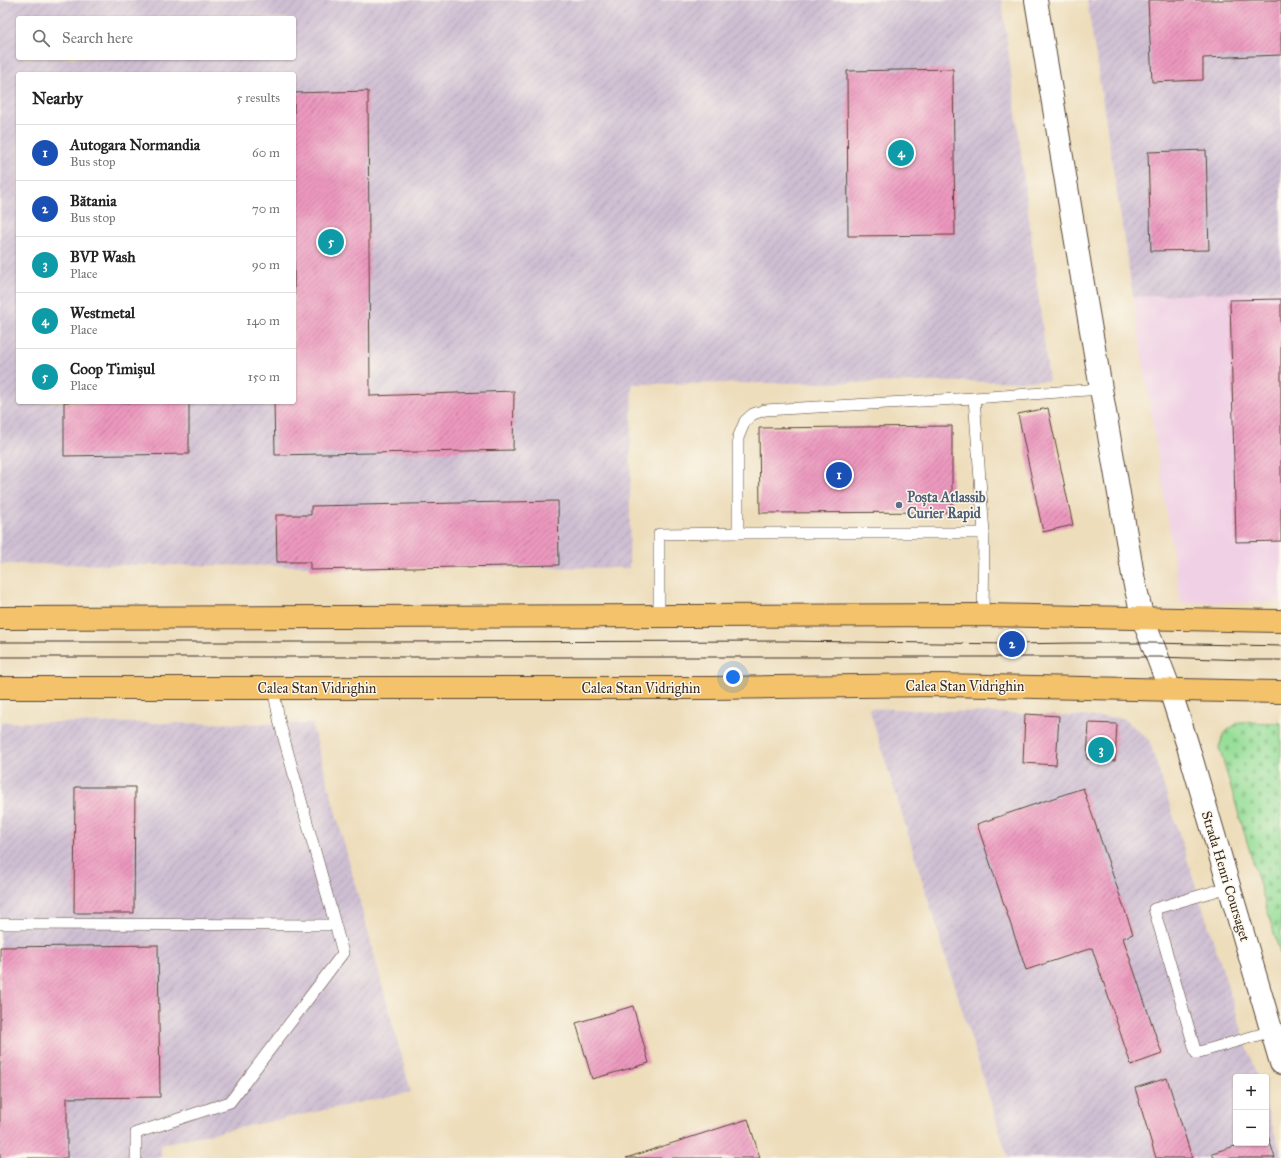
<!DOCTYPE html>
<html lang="en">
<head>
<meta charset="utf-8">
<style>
	body { margin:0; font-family:"IM FELL Great Primer",serif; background:#f6f6f6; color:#222 }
	.controls { position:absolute; right:12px; bottom:12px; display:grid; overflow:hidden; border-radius:4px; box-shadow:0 1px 3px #0004 }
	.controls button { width:36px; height:36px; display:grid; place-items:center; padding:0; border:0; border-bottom:1px solid #e0e0e0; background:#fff; color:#222; font:20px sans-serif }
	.you { position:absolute; left:733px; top:677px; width:14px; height:14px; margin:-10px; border:3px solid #fff; border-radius:50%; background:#1a73e8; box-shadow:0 0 0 6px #1a73e833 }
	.badge { display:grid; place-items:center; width:26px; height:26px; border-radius:50%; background:#b5179e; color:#fff; font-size:13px; font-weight:700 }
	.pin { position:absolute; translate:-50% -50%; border:2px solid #fff; box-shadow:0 1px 4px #0006 }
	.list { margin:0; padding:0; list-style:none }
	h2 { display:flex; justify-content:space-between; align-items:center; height:52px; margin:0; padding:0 16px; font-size:17px }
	h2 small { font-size:13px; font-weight:400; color:#767676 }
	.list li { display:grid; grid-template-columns:26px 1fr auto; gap:12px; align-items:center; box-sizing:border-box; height:56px; padding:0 16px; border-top:1px solid #e0e0e0 }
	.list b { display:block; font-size:15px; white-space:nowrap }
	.list p { margin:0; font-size:13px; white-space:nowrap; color:#767676 }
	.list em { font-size:13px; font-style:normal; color:#767676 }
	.icon { flex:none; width:22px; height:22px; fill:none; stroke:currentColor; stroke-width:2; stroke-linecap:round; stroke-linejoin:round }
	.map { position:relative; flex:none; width:1281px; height:1158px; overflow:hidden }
	.search { position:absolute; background:#fff; box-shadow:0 1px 3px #0004; left:16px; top:16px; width:280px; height:44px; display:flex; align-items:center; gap:10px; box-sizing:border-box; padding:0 14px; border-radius:4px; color:#767676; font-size:15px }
	.panel { position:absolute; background:#fff; box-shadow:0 1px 3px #0004; left:16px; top:72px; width:280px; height:332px; border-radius:4px }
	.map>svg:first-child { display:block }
	.built { fill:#f0d0e5 }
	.industrial { fill:url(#industrial-furrows); fill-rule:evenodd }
	.cemetery { fill:url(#cemetery-stones); stroke:#68845b }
	.building { fill:url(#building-hatch) }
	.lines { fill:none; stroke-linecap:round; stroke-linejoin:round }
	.service-casing { stroke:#564536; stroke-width:12 }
	.tertiary-casing { stroke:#564536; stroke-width:24 }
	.primary-casing { stroke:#564536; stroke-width:24 }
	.service { stroke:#fff; stroke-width:11 }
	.tertiary { stroke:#fff; stroke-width:22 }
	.primary { stroke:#f3c26a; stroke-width:22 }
	.tram { stroke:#3b2a1e; stroke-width:1 }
	.service-dot { fill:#5c6f8a; stroke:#fbf7ec; stroke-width:1.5 }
	.labels { text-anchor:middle; stroke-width:3; stroke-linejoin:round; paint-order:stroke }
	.service-label { font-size:14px; font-weight:bold; fill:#4e5e75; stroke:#fbf7ec; text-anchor:start }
	.street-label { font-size:14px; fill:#3b2a1e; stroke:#fbf7ec }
</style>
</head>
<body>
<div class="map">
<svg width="1281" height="1158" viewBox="0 0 1281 1158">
	<defs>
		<pattern id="industrial-furrows" width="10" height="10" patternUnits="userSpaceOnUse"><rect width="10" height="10" fill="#cebed2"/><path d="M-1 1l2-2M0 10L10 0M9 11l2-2" fill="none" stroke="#b2a3b4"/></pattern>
		<pattern id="cemetery-stones" width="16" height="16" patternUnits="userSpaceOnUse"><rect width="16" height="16" fill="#96de98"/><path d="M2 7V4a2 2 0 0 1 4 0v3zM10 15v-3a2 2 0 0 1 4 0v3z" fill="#82bf83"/></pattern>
		<pattern id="building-hatch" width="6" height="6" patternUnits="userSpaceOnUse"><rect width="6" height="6" fill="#ec98be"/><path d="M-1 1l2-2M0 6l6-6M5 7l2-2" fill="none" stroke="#c07c9a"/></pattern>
	</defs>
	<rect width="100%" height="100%" fill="#fbf7ec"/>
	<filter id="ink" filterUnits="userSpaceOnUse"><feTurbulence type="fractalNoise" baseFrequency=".025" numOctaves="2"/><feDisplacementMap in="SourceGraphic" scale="8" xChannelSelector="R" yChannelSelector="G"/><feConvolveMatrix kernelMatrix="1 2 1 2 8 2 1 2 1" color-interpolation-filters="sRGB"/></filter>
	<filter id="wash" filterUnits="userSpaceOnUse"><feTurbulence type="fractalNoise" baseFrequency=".012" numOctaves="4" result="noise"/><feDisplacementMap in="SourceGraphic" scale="16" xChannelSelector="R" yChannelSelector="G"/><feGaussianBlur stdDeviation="0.9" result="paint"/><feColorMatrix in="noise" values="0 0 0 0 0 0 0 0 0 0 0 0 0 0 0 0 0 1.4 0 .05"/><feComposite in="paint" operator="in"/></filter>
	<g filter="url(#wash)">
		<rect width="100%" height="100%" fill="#edddbb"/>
		<path class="built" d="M1281,290V602L1181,603L1133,297Z"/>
		<g class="industrial">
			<path d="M0,0H1002L1049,381L632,384L629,568L0,564ZM18,18H294V58H18ZM18,74H294V402H18Z"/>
			<path d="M1087,0H1281V290L1133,297Z"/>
			<path d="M869,708L1123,718L1149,740L1257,1077H1236V1143H1266V1106L1281,1153V1158H1008Z"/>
			<path d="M0,722L312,724L411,1092L161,1144V1158H0Z"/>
		</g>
		<path class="cemetery" d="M1239,722L1281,723V957L1219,747L1224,733Z"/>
		<g id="blocks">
			<g class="building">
				<path d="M1148,0H1281V55L1203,58V80L1152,82Z"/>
				<path d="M953,69L955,235L848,236L847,71Z"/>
				<path d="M368,91L370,396L514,391L513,450L275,455L274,402H294V93Z"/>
				<path d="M1206,150L1209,250L1151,251L1148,152Z"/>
				<path d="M1281,299V541L1236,542L1230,300Z"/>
				<path d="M64,402H189V454L64,456Z"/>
				<path d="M1048,408L1073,525L1043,532L1018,414Z"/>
				<path d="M952,426V512L760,513L759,428Z"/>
				<path d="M558,501L559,565L310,570V562H277L276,515H311V506Z"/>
				<path d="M1025,714L1059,716L1056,765L1023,763Z"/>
				<path d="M1089,723L1117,724L1115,761L1087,759Z"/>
				<path d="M75,787H135L134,913H74Z"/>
				<path d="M1083,788L1133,934L1123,938L1162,1054L1131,1065L1092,948L1026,970L977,824Z"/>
				<path d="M158,945L160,1097L67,1098V1158H0V947Z"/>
				<path d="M633,1006L649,1063L592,1079L576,1023Z"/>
				<path d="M1167,1078L1192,1158H1156L1135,1088Z"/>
				<path d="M748,1119L760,1158H626Z"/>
				<path d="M1268,1136L1275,1158H1214L1212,1153L1245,1143H1266V1137Z"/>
			</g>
		</g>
	</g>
	<g filter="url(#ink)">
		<use href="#blocks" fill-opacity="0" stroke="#564536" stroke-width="1"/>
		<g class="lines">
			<g class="service-casing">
				<g id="service">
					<path d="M974,398L984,533L983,615"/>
					<path d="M984,533H738V438L745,421L753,414L765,410L974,398L1101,389"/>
					<path d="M659,616V534L738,533"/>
					<path d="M1229,887L1154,909L1196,1053L1272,1031"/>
					<path d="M0,924L335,925"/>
					<path d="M136,1158V1133L230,1102L343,953L280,724L273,688"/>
				</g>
			</g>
			<g class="tertiary-casing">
				<path id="tertiary" d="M1036,0L1081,272L1134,581L1143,619L1170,690L1187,743L1281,1063"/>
			</g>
			<g class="primary-casing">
				<g id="primary">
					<path d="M0,618L983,615L1281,621"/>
					<path d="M0,688H708L942,685L1281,692"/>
				</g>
			</g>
			<use href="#service" class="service"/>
			<use href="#tertiary" class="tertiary"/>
			<use href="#primary" class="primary"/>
			<g class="tram">
				<path d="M0,642H382L784,641L1012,644L1075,643H1152L1281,646"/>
				<path d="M0,657H1158L1246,660H1281"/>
			</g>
		</g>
	</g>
	<circle class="service-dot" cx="899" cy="505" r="4"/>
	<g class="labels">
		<g class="service-label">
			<text x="907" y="502">Poșta Atlassib<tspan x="907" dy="16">Curier Rapid</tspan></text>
		</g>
		<g class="street-label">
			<text x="965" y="691">Calea Stan Vidrighin</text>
			<text x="317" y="693">Calea Stan Vidrighin</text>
			<text x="641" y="693">Calea Stan Vidrighin</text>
			<text transform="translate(1226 876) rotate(73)" y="5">Strada Henri Coursaget</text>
		</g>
	</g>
</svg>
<div class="controls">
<button>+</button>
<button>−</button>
</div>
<div class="you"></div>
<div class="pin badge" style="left:839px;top:475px;background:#1a4fb4">1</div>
<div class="pin badge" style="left:1012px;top:644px;background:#1a4fb4">2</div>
<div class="pin badge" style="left:1101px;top:750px;background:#0f9aa8">3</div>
<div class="pin badge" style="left:901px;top:153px;background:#0f9aa8">4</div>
<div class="pin badge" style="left:331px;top:242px;background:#0f9aa8">5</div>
<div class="search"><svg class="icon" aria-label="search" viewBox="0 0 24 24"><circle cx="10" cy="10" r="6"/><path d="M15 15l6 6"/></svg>Search here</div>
<section class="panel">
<h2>Nearby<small>5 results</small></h2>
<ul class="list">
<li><span class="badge" style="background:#1a4fb4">1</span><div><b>Autogara Normandia</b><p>Bus stop</p></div><em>60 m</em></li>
<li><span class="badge" style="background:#1a4fb4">2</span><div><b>Bătania</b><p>Bus stop</p></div><em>70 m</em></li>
<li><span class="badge" style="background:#0f9aa8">3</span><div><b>BVP Wash</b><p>Place</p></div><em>90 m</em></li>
<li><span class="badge" style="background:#0f9aa8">4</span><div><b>Westmetal</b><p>Place</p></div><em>140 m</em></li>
<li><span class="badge" style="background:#0f9aa8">5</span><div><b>Coop Timișul</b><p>Place</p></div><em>150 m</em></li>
</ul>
</section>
</div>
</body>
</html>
